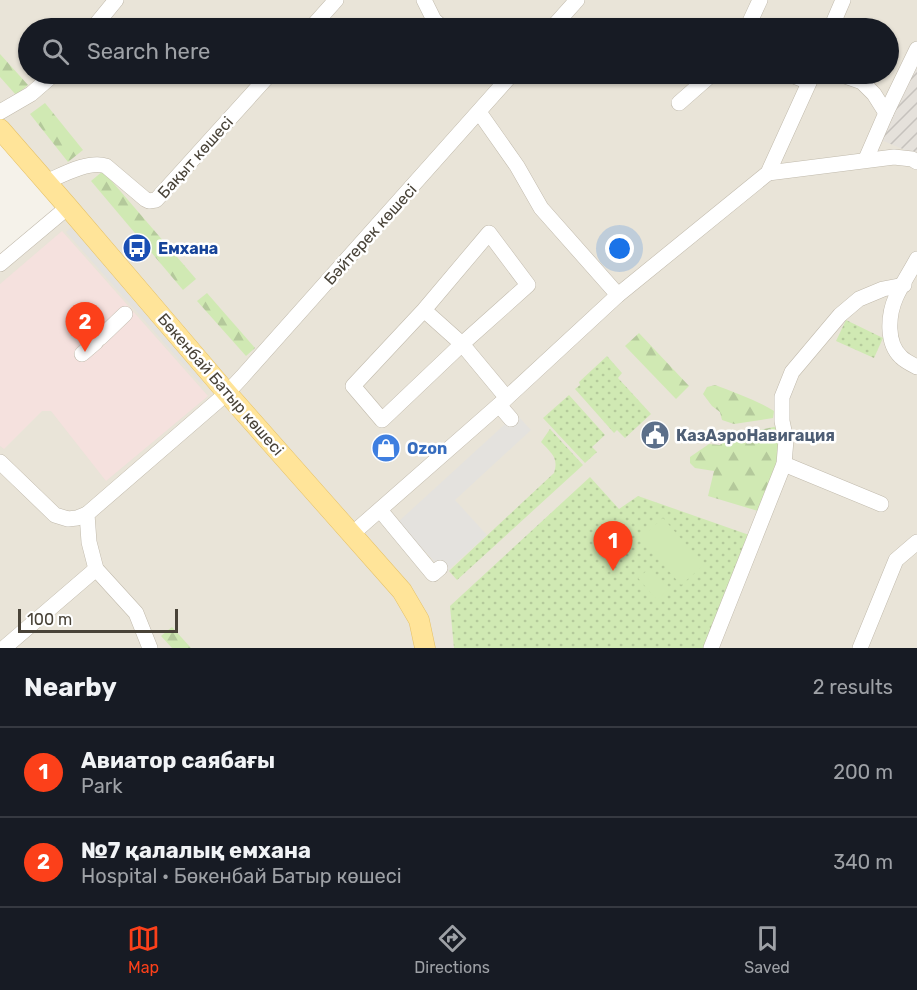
<!DOCTYPE html>
<html lang="en">
<head>
<meta charset="utf-8">
<style>
	body { margin:0; font-family:Rubik,sans-serif; background:#242831; color:#f1f3f6 }
	.scale { position:absolute; left:18px; bottom:15px; width:160px; box-sizing:border-box; padding-left:6px; border:3px solid #494338; border-top:0; font-size:16px; line-height:21px; white-space:nowrap; color:#494338; -webkit-text-stroke:4px #fff; paint-order:stroke }
	.you { position:absolute; left:620px; top:249px; width:21px; height:21px; margin:-15px; border:4px solid #fff; border-radius:50%; background:#1a73e8; box-shadow:0 0 0 9px #1a73e833 }
	.badge { display:grid; place-items:center; width:39px; height:39px; border-radius:50%; background:#fc401a; color:#fff; font-size:20px; font-weight:700 }
	.pin { position:absolute; translate:-50% -50px; filter:drop-shadow(0 2px 3px #0008) }
	.pin::after { content:''; position:absolute; top:32px; width:21px; height:18px; background:inherit; clip-path:polygon(0 0,100% 0,50% 100%) }
	.list { margin:0; padding:0; list-style:none }
	h2 { display:flex; justify-content:space-between; align-items:center; height:78px; margin:0; padding:0 24px; font-size:26px }
	h2 small { font-size:20px; font-weight:400; color:#9ea1a6 }
	.list li { display:grid; grid-template-columns:39px 1fr auto; gap:18px; align-items:center; box-sizing:border-box; height:90px; padding:0 24px; border-top:2px solid #363941 }
	.list b { display:block; font-size:22px; white-space:nowrap }
	.list p { margin:0; font-size:20px; white-space:nowrap; color:#9ea1a6 }
	.list em { font-size:20px; font-style:normal; color:#9ea1a6 }
	.icon { flex:none; width:33px; height:33px; fill:none; stroke:currentColor; stroke-width:2; stroke-linecap:round; stroke-linejoin:round }
	.map { position:relative; flex:none; width:917px; height:648px; overflow:hidden }
	.search { position:absolute; background:#171b24; box-shadow:0 2px 4px #0004; left:18px; right:18px; top:18px; height:66px; display:flex; align-items:center; gap:15px; box-sizing:border-box; padding:0 21px; border-radius:33px; color:#9ea1a6; font-size:22px }
	.sheet { height:258px; background:#171b24 }
	nav { display:flex; justify-content:space-around; align-items:center; box-sizing:border-box; height:84px; border-top:2px solid #363941; background:#171b24; font-size:16px; color:#9ea1a6 }
	nav a { display:grid; justify-items:center; gap:3px }
	nav .on { color:#fc401a }
	.map>svg:first-child { display:block }
	.residential { fill:#e9e4d8; fill-rule:evenodd }
	.industrial { fill:url(#industrial-furrows) }
	.medical { fill:#f5e1de }
	.green { fill:url(#green-dots) }
	.forest { fill:url(#forest-firs) }
	.pitch { fill:#d0e9b3 }
	.parking { fill:#e4e2de }
	.lines { fill:none; stroke-linecap:round; stroke-linejoin:round }
	.minor-casing { stroke:#c1baac; stroke-width:16 }
	.major-casing { stroke:#e6c268; stroke-width:21 }
	.minor { stroke:#fff; stroke-width:15 }
	.major { stroke:#ffe499; stroke-width:20 }
	.labels { text-anchor:middle; stroke-width:5; stroke-linejoin:round; paint-order:stroke }
	.street-label { font-size:16px; fill:#494338; stroke:#fff }
	.transit-label { font-size:16px; font-weight:bold; fill:#164399; stroke:#fff; text-anchor:start }
	.service-label { font-size:16px; font-weight:bold; fill:#4e5e75; stroke:#fff; text-anchor:start }
	.shop-label { font-size:16px; font-weight:bold; fill:#366cbe; stroke:#fff; text-anchor:start }
</style>
</head>
<body>
<div class="map">
<svg width="917" height="648" viewBox="0 0 917 648">
	<defs>
		<pattern id="industrial-furrows" width="10" height="10" patternUnits="userSpaceOnUse" patternTransform="scale(1.5)"><rect width="10" height="10" fill="#e5e1db"/><path d="M-1 1l2-2M0 10L10 0M9 11l2-2" fill="none" stroke="#c6c2bd"/></pattern>
		<pattern id="green-dots" width="8" height="8" patternUnits="userSpaceOnUse" patternTransform="scale(1.5)"><rect width="8" height="8" fill="#d0e9b3"/><path d="M2 2h.1M6 6h.1" fill="none" stroke="#b4c99b" stroke-width="1.8" stroke-linecap="round"/></pattern>
		<pattern id="forest-firs" width="22" height="20" patternUnits="userSpaceOnUse" patternTransform="scale(1.5)"><rect width="22" height="20" fill="#d0e9b3"/><path d="M5 1l3.5 6h-7zM16 11l3.5 6h-7z" fill="#b4c99b"/></pattern>
	</defs>
	<rect width="100%" height="100%" fill="#f5f2ea"/>
	<path class="residential" d="M0,0H917V648H0V266L68,207L0,129ZM28,28H888V74H28Z"/>
	<path class="industrial" d="M917,65V155L881,140Z"/>
	<path class="medical" d="M62,231L208,396L106,481L51,411H42L4,449L0,446V284Z"/>
	<g class="green">
		<path d="M846,320L883,338L874,358L836,341Z"/>
		<path d="M607,356L622,373L618,378L651,414L625,438L617,430L614,433L575,389L580,385L579,382Z"/>
		<path d="M569,395L605,435L592,447L597,452L585,463L543,418Z"/>
		<path d="M550,429L583,465L457,580L449,571L554,473C559,457 551,453 541,442Z"/>
		<path d="M590,477L619,509L638,496L752,536L705,648H454L450,606Z"/>
	</g>
	<g class="forest">
		<path d="M0,54L28,85L16,95L0,77Z"/>
		<path d="M45,103L83,150L68,162L30,114Z"/>
		<path d="M103,171L196,279L183,290L91,181Z"/>
		<path d="M207,293L255,348L246,356L197,301Z"/>
		<path d="M639,333L689,386L676,399L625,346Z"/>
		<path d="M715,385C736,393 756,400 774,411L773,418L734,424L722,420L720,412L712,406L703,394L707,387Z"/>
		<path d="M778,426L782,441L777,464L758,511L708,496L714,471L695,468L690,463V457L709,444L720,445L728,437Z"/>
		<path d="M172,627L191,648H172L161,636Z"/>
	</g>
	<g class="pitch">
		<path d="M663,518L704,565L681,585L640,538Z"/>
		<path d="M650,568L669,589L657,600L638,578Z"/>
	</g>
	<g class="parking">
		<path d="M74,225L208,378L201,384L66,232Z"/>
		<path d="M516,414L531,430L455,500L487,535L445,573L398,522Z"/>
	</g>
	<g class="lines">
		<g class="minor-casing">
			<g id="minor">
				<path d="M424,0L434,20L443,28"/>
				<path d="M93,28L116,0"/>
				<path d="M311,28L336,0"/>
				<path d="M552,28L577,0"/>
				<path d="M747,28L760,0"/>
				<path d="M831,28L843,0"/>
				<path d="M789,74L809,82"/>
				<path d="M839,74L862,82L874,94L886,113"/>
				<path d="M679,103L712,74"/>
				<path d="M0,112L31,94L54,74"/>
				<path d="M479,112L517,166L541,208L618,295"/>
				<path d="M866,159L886,113L917,49"/>
				<path d="M768,173L894,157L912,159L917,162"/>
				<path d="M46,182C62,175 89,160 106,166L145,199L149,201L156,200L270,74"/>
				<path d="M917,259C910,272 902,284 896,297C888,315 886,343 901,357C905,361 911,364 917,367"/>
				<path d="M0,264L68,207"/>
				<path d="M424,310L489,233L528,285L462,344L382,420L353,386L424,310L462,344L506,397"/>
				<path d="M100,338L125,314"/>
				<path d="M82,354L96,342"/>
				<path d="M499,405L511,419"/>
				<path d="M0,462L55,515L68,519L77,518L87,514"/>
				<path d="M784,464L881,504"/>
				<path d="M380,510L433,574L440,568"/>
				<path d="M352,534L499,405L618,295L768,173L813,74"/>
				<path d="M4,648L96,569"/>
				<path d="M150,648L136,613L96,569L89,542L87,514L227,393L242,377L512,74"/>
				<path d="M711,648L784,464L786,440L782,421V397L792,372L840,315L859,299L883,289L904,285"/>
				<path d="M860,648L896,560L917,542"/>
			</g>
		</g>
		<g class="major-casing">
			<path id="major" d="M0,129L68,207L227,393L402,591L419,620L425,648"/>
		</g>
		<use href="#minor" class="minor"/>
		<use href="#major" class="major"/>
	</g>
	<defs>
		<g id="bus-disc" transform="scale(1.5)"><circle r="9.5" fill="#1a4fb4" stroke="#fff"/><path d="M-5-6H5V4H4V6H2V4H-2V6H-4V4H-5ZM-3.5-4V0h7V-4ZM-3.5 1.2v1.5H-2V1.2ZM2 1.2v1.5H3.5V1.2Z" fill="#fff"/></g>
		<g id="civic-disc" transform="scale(1.5)"><circle r="9.5" fill="#5c6f8a" stroke="#fff"/><path d="M-.6-6.5H3V-4.5H.6V-3L4-1V1h2V6H-6V1h2V-1L-.6-3ZM-1.2 2.5V6h2.4V2.5Z" fill="#fff"/></g>
		<g id="shop-disc" transform="scale(1.5)"><circle r="9.5" fill="#3f7fe0" stroke="#fff"/><path d="M-5-2.5h2.3a2.7 3.5 0 0 1 5.4 0H5L5.5 6h-11ZM-1.5-2.5h3a1.5 2.3 0 0 0-3 0Z" fill="#fff"/></g>
	</defs>
	<g fill-rule="evenodd">
		<use href="#bus-disc" x="137" y="248"/>
		<use href="#civic-disc" x="655" y="435"/>
		<use href="#shop-disc" x="386" y="448"/>
	</g>
	<g class="labels">
		<g class="street-label">
			<text transform="translate(195 157) rotate(-48)" y="6">Бақыт көшесі</text>
			<text transform="translate(370 234) rotate(-48)" y="6">Бәйтерек көшесі</text>
			<text transform="translate(221 384) rotate(49)" y="6">Бөкенбай Батыр көшесі</text>
		</g>
		<g class="transit-label">
			<text x="158" y="254">Емхана</text>
		</g>
		<g class="service-label">
			<text x="676" y="441">КазАэроНавигация</text>
		</g>
		<g class="shop-label">
			<text x="407" y="454">Ozon</text>
		</g>
	</g>
</svg>
<div class="scale">100 m</div>
<div class="you"></div>
<div class="pin badge" style="left:613px;top:571px">1</div>
<div class="pin badge" style="left:85px;top:352px">2</div>
<div class="search"><svg class="icon" aria-label="search" viewBox="0 0 24 24"><circle cx="10" cy="10" r="6"/><path d="M15 15l6 6"/></svg>Search here</div>
</div>
<section class="sheet">
<h2>Nearby<small>2 results</small></h2>
<ul class="list">
<li><span class="badge">1</span><div><b>Авиатор саябағы</b><p>Park</p></div><em>200 m</em></li>
<li><span class="badge">2</span><div><b>№7 қалалық емхана</b><p>Hospital · Бөкенбай Батыр көшесі</p></div><em>340 m</em></li>
</ul>
</section>
<nav>
<a class="on"><svg class="icon" aria-label="map" viewBox="0 0 24 24"><path d="M3 6l6-2 6 2 6-2v14l-6 2-6-2-6 2zM9 4v14M15 6v14"/></svg>Map</a>
<a><svg class="icon" aria-label="directions" viewBox="0 0 24 24"><path d="M12 3l9 9-9 9-9-9zM9 14v-3h6M13 9l2 2-2 2"/></svg>Directions</a>
<a><svg class="icon" aria-label="saved" viewBox="0 0 24 24"><path d="M7 4h10v16l-5-4-5 4z"/></svg>Saved</a>
</nav>
</body>
</html>
